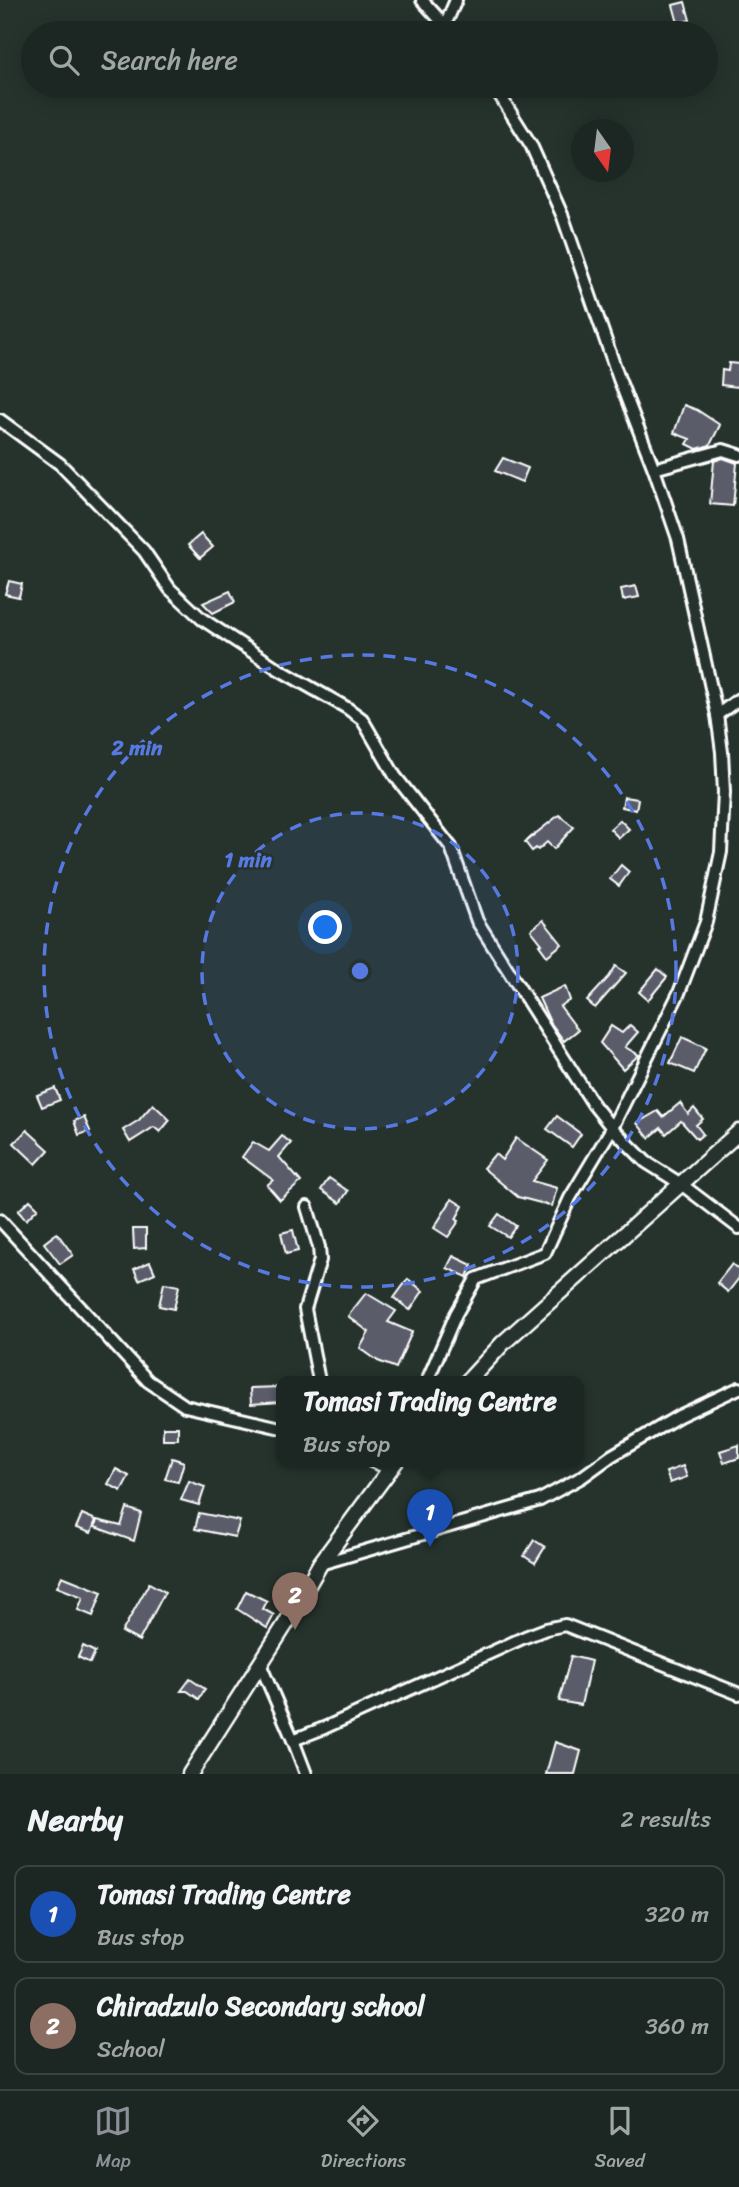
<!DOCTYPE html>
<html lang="en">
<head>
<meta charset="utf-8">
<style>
	body { margin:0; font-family:Sriracha,sans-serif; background:#252e2a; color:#f1f3f6 }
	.compass { position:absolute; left:571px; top:119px; width:63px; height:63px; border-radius:50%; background:#1c2622; box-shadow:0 4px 18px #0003; rotate:166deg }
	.you { position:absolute; left:326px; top:928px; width:24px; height:24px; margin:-18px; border:5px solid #fff; border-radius:50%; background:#1a73e8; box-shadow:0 0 0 10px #1a73e833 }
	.badge { display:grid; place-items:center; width:46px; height:46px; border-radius:50%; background:#8c9099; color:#fff; font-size:23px; font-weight:700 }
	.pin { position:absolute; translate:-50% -58px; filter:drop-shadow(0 2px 4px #0008) }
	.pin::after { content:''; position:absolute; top:37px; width:24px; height:21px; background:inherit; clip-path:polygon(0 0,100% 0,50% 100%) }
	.popup { position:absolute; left:276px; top:1376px; width:308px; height:91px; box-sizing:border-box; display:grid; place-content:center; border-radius:14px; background:#1c2622; filter:drop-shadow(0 2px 5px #0005); font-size:23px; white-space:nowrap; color:#a0a5a5 }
	.popup b { font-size:26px; color:#f1f3f6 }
	.popup::after { content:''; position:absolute; left:50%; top:100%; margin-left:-14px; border:14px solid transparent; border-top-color:#1c2622 }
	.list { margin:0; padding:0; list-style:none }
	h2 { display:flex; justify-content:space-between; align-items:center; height:91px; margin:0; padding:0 28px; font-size:30px }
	h2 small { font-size:23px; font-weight:400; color:#a0a5a5 }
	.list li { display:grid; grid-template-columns:46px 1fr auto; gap:21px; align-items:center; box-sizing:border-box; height:98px; margin:0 14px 14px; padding:0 14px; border:2px solid #3a4340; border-radius:14px }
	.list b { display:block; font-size:26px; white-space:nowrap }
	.list p { margin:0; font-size:23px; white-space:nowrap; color:#a0a5a5 }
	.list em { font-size:23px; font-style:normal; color:#a0a5a5 }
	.icon { flex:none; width:38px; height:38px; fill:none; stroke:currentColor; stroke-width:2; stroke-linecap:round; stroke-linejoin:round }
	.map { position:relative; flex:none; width:739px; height:1774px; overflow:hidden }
	.search { position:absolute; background:#1c2622; box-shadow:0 4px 18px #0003; left:21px; right:21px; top:21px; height:77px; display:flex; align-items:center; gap:18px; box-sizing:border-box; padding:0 24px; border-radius:38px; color:#a0a5a5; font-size:26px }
	.sheet { height:315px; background:#1c2622 }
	nav { display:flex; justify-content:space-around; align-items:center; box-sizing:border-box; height:98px; border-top:2px solid #3a4340; background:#1c2622; font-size:19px; color:#a0a5a5 }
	nav a { display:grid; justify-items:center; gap:4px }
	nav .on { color:#8c9099 }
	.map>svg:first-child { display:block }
	.building { fill:#5a5c69; stroke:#fff; stroke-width:2 }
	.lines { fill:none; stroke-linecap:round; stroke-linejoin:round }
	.minor-casing { stroke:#fff; stroke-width:16 }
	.secondary-casing { stroke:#fff; stroke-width:19 }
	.minor { stroke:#26332d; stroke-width:10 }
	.secondary { stroke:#26332d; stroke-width:14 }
	.ring { fill:none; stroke:#567ae2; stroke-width:3.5; stroke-dasharray:12 9 }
	.centre { fill:#567ae2; stroke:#26332d; stroke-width:3.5 }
	.ring-label { font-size:21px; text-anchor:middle; font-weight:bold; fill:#567ae2; stroke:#26332d; stroke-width:5; stroke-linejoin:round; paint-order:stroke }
</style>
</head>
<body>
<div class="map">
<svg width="739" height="1774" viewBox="0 0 739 1774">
	<rect width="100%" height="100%" fill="#26332d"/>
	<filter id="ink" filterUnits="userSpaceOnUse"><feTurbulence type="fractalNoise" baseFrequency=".0143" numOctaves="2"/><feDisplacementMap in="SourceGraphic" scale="14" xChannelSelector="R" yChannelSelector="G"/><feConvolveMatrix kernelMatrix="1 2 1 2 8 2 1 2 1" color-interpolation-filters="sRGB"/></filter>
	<g filter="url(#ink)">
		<g class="building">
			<path d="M685,2L690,20L678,23L673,5Z"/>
			<path d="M729,363L739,364L738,387L721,385L722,370L728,371Z"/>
			<path d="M684,405L697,410L720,425L710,445L697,449L687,444L690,439L674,433Z"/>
			<path d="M503,458L528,468L522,482L495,471Z"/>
			<path d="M723,458L737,463L733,506L710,504L714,461Z"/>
			<path d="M201,534L213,547L200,558L188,545Z"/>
			<path d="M9,581L22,584L19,597L5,594Z"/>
			<path d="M636,586L639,597L623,600L621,589Z"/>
			<path d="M230,591L235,602L213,613L203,603Z"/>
			<path d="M624,797L638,799L636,810L622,807Z"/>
			<path d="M559,815L574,827L554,849L547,842L538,850L536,848L532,851L525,842Z"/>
			<path d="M620,820L629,829L619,838L610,829Z"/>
			<path d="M621,865L629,872L619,886L610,879Z"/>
			<path d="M543,920L562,944L547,956L539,945L542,944L531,930Z"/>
			<path d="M616,966L626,973L595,1008L587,1001L609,977Z"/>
			<path d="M658,969L667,977L648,1000L639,992Z"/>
			<path d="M565,986L570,1000L560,1006L578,1030L564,1041L550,1022L539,998Z"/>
			<path d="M630,1025L638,1032L625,1047L639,1055L623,1069L600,1043L611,1026L622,1033Z"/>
			<path d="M682,1037L706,1048L694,1073L670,1063Z"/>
			<path d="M55,1088L60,1100L42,1107L37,1095Z"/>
			<path d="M680,1103L688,1114L694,1108L703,1119L696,1125L703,1134L697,1139L681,1121L666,1134L661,1128L649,1138L637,1123L658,1111L663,1117Z"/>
			<path d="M153,1104L170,1120L160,1132L154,1127L130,1142L123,1130L139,1120Z"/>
			<path d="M557,1116L581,1134L572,1147L547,1129Z"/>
			<path d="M84,1117L90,1131L79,1135L74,1121Z"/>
			<path d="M27,1130L49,1150L36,1164L14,1143Z"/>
			<path d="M282,1136L291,1143L279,1157L301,1182L280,1200L267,1185L273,1180L242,1157L253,1142L269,1151Z"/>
			<path d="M516,1138L548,1160L532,1181L557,1188L552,1206L518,1197L483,1168L495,1154L502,1160Z"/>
			<path d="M329,1178L348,1191L340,1203L321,1190Z"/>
			<path d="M452,1199L463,1206L456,1219L459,1221L448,1237L434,1228Z"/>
			<path d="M30,1200L38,1208L26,1220L18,1211Z"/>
			<path d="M499,1214L516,1226L508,1237L490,1226Z"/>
			<path d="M133,1229H146V1248L134,1249Z"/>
			<path d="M293,1230L298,1251L286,1254L281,1233Z"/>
			<path d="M57,1233L73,1255L60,1264L44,1243Z"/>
			<path d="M453,1256L472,1265L467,1277L447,1268Z"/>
			<path d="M150,1262L155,1273L139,1280L134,1269Z"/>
			<path d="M732,1264L739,1270V1278L728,1292L717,1283Z"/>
			<path d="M408,1279L423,1291L410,1310L394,1298Z"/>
			<path d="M164,1283L179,1286L174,1309L159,1306Z"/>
			<path d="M366,1293L396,1311L388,1322L412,1332L396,1368L378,1361L360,1348L369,1332L348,1316Z"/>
			<path d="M281,1387V1402L251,1404L250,1388Z"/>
			<rect x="163" y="1427" width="15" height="12"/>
			<path d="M739,1445V1458L724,1463L720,1451Z"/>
			<path d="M172,1458L184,1462L178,1482L165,1479Z"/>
			<path d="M683,1466L687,1477L670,1483L666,1472Z"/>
			<path d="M116,1469L129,1476L121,1491L108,1484Z"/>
			<path d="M189,1481L205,1487L199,1505L181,1500Z"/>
			<path d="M127,1508L141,1513L134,1541L95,1527L97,1520L121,1526Z"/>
			<path d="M199,1513L240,1521L235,1537L195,1529Z"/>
			<path d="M82,1514L96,1520L91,1533L76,1528Z"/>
			<path d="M534,1540L545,1547L535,1563L524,1556Z"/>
			<path d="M62,1576L102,1592L93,1616L78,1610L83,1597L57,1587Z"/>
			<path d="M149,1583L165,1592L139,1641L122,1632Z"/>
			<path d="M246,1591L267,1601L263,1609L274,1615L267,1628L237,1609Z"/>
			<path d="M83,1646L95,1652L90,1663L78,1657Z"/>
			<path d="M571,1656L591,1661L581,1705L559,1701Z"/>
			<path d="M190,1679L205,1689L199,1699L187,1691H181Z"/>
			<path d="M555,1742L581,1751L575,1774H546Z"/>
		</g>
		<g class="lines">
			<g class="minor-casing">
				<g id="minor">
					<path d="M422,0L452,33"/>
					<path d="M445,25L456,0"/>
					<path d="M494,86L531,145L563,217L619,379L654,469L678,539L717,715L722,752L724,792L721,852L706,922L679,993L612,1128L646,1162L681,1184L739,1228"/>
					<path d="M0,420L60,464L144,551L170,589L202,619L280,670L347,708L362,719L395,776L451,847L477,921L593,1104L612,1128L570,1198L545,1253L476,1279L456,1314L427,1381"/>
					<path d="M654,469L723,450L739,455"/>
					<path d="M717,715L739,699"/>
					<path d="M307,1207L319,1247L320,1260L305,1309L319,1381"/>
					<path d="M0,1220L148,1381L185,1406L281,1428"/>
					<path d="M371,1461L389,1469"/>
					<path d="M320,1564L540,1500L582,1477L611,1456L679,1416L739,1388"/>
					<path d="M260,1664L293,1740L324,1728L525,1637L546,1629L565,1625L739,1694"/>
					<path d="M293,1740L306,1774"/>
				</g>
			</g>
			<g class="secondary-casing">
				<g id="secondary">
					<path d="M468,1381L503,1343L739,1132"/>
					<path d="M190,1774L285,1625L320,1564L396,1461"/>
				</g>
			</g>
			<use href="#minor" class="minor"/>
			<use href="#secondary" class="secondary"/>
		</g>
	</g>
	<circle cx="360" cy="971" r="158" fill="#567ae2" fill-opacity=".12"/>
	<g class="ring">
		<circle cx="360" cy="971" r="158"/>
		<circle cx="360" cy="971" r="316"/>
	</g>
	<circle cx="360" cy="971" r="10" class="centre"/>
	<g class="ring-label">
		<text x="137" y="755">2 min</text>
		<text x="248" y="867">1 min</text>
	</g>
</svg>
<svg class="compass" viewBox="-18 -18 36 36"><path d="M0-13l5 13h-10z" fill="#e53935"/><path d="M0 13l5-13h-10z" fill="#a0a5a5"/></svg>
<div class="you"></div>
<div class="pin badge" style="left:430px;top:1547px;background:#1a4fb4">1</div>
<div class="popup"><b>Tomasi Trading Centre</b>Bus stop</div>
<div class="pin badge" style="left:295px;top:1630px;background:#8d6e63">2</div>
<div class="search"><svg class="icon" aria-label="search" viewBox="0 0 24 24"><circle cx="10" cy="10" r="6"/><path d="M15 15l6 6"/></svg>Search here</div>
</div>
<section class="sheet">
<h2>Nearby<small>2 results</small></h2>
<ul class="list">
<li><span class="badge" style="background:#1a4fb4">1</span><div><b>Tomasi Trading Centre</b><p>Bus stop</p></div><em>320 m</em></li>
<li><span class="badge" style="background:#8d6e63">2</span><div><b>Chiradzulo Secondary school</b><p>School</p></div><em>360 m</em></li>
</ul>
</section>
<nav>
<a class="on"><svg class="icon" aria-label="map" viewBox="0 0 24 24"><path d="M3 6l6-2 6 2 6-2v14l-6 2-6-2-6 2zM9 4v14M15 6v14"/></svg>Map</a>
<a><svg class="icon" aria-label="directions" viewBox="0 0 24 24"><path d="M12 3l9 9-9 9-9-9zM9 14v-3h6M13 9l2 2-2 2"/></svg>Directions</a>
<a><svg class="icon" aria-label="saved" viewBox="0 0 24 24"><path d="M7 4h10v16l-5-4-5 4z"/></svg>Saved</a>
</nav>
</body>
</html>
